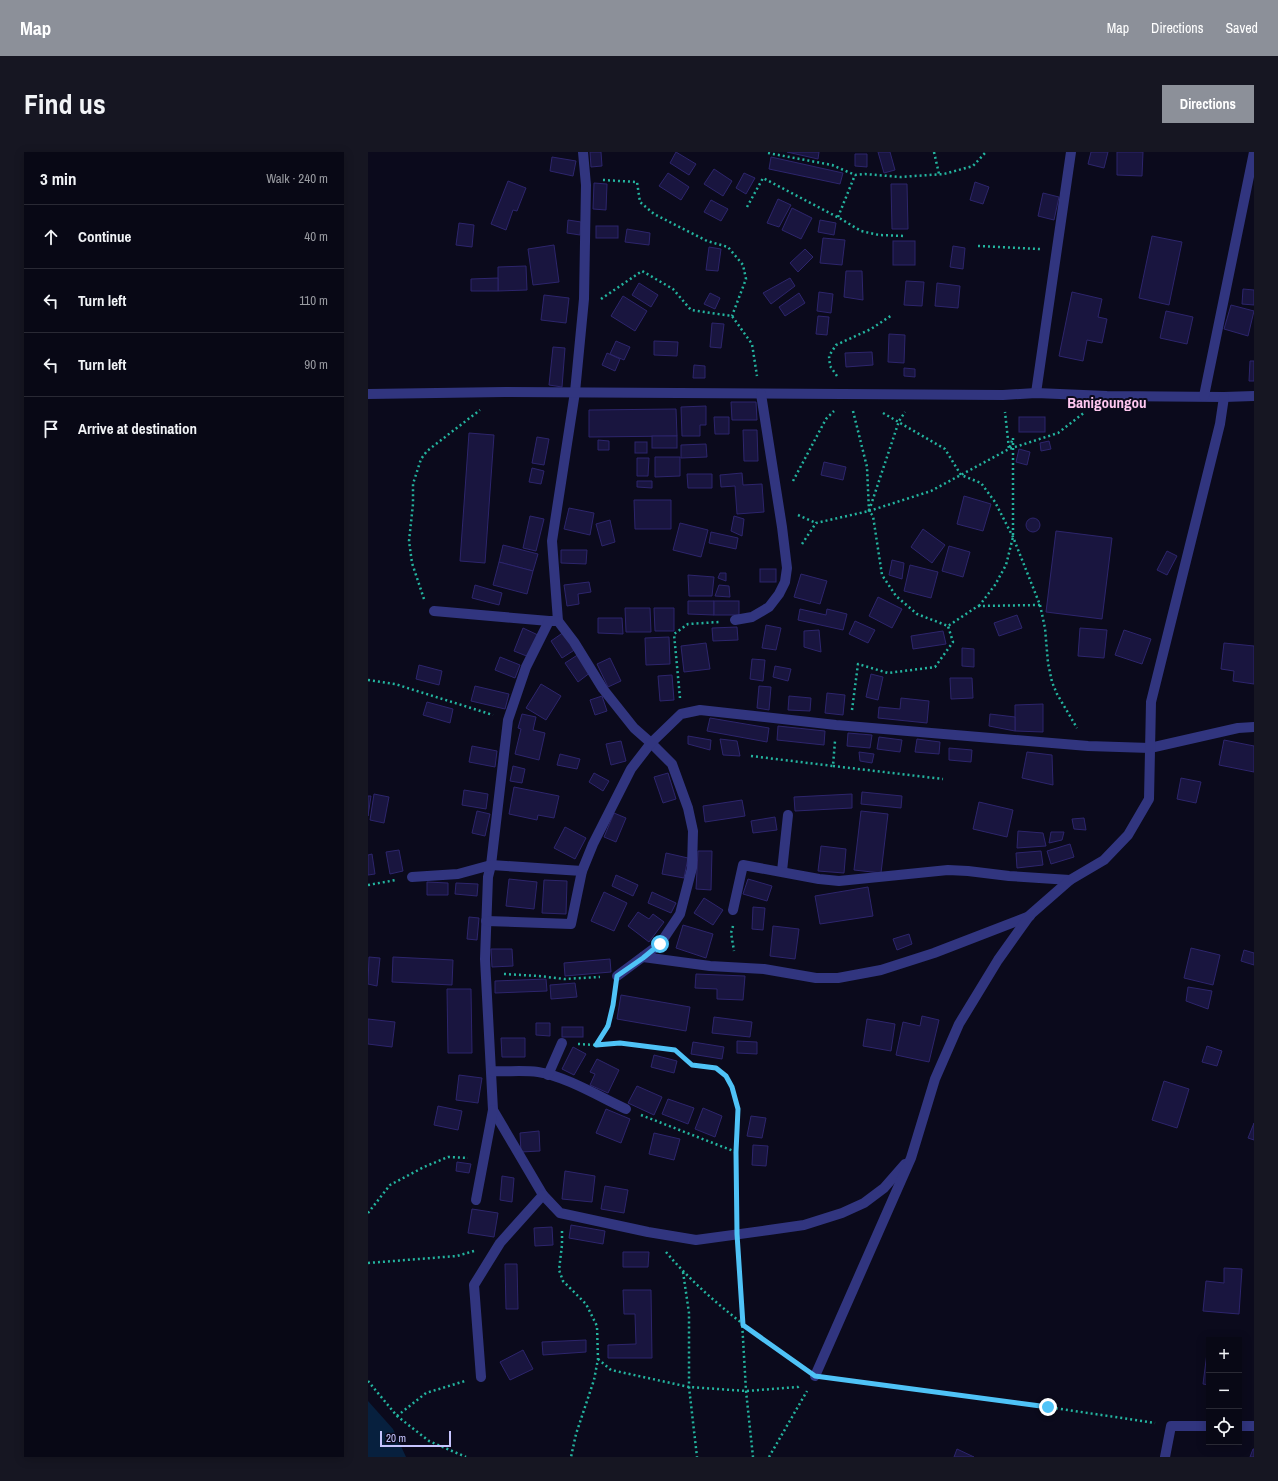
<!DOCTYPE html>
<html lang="en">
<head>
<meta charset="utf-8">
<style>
	body { margin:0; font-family:"Archivo Narrow",sans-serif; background:#161622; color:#f1f3f6 }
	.controls { position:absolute; right:12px; bottom:12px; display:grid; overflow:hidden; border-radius:0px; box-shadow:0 2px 10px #0003 }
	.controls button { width:36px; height:36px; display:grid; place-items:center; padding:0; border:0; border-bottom:1px solid #292934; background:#080815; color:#f1f3f6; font:20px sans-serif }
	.scale { position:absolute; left:12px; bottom:10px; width:71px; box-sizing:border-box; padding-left:4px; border:2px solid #c7c5ff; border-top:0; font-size:11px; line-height:14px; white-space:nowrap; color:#c7c5ff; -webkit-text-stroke:3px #0b0a1c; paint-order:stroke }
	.stop { position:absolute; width:12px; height:12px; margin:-9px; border:3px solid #4fc3f7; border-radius:50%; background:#fff }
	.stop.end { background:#4fc3f7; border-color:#fff; box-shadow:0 1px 4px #0008 }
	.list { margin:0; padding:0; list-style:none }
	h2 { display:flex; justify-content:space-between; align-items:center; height:52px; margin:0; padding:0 16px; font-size:17px }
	h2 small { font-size:13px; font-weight:400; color:#989aa0 }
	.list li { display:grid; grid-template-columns:26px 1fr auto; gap:12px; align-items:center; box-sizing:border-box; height:64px; padding:0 16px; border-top:1px solid #292934 }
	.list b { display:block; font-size:15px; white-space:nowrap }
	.list em { font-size:13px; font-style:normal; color:#989aa0 }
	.icon { flex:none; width:22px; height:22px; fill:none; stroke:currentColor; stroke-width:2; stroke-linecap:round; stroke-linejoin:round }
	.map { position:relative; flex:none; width:886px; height:1305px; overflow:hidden; border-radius:0px }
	header { display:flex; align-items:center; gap:24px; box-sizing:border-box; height:56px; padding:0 20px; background:#8c9099; color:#fff }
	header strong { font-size:19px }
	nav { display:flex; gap:22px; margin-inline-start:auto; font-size:14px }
	.intro { display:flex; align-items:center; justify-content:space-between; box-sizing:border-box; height:96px; padding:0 24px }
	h1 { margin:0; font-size:28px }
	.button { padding:10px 18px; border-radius:0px; background:#8c9099; color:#fff; font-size:14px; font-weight:700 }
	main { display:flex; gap:24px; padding:0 24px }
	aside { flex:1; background:#080815; border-radius:0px; box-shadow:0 2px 10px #0003 }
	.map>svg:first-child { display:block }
	.water { fill:#07203e }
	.building { fill:#19153f; stroke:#2d256c }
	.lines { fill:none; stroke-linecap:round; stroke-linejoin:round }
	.path { stroke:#24b49f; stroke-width:2.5; stroke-dasharray:2 3; stroke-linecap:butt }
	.minor { stroke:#31357f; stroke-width:10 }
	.route { stroke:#4fc3f7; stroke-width:5 }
	.labels { text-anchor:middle; stroke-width:4; stroke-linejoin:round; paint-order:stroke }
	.quarter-label { font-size:15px; font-weight:bold; fill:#ffc7f0; stroke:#0b0a1c }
</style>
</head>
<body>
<header>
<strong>Map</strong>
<nav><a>Map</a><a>Directions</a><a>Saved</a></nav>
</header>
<div class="intro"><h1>Find us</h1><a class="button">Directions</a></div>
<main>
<aside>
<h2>3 min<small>Walk · 240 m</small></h2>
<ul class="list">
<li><svg class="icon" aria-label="ahead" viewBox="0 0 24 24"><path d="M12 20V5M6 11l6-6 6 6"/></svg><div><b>Continue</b></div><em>40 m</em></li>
<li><svg class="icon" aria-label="left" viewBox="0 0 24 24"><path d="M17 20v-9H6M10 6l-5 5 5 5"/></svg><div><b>Turn left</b></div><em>110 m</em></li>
<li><svg class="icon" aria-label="left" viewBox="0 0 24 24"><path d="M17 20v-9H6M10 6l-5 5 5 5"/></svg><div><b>Turn left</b></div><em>90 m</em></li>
<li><svg class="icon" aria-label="arrive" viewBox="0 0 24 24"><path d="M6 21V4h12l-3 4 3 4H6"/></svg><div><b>Arrive at destination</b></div></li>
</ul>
</aside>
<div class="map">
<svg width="886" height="1305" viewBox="0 0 886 1305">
	<rect width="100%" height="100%" fill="#0b0a1c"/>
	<path class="water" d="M0,1249L25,1277L38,1305H0Z"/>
	<g class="building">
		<path d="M222,0H233L234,14L223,15Z"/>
		<path d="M308,0L328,12L321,23L302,11Z"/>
		<path d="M419,0H451L450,7Z"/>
		<path d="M510,0H522L527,18L516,21Z"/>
		<path d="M723,0H740L736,16L720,12Z"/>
		<path d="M749,0H775L774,24L749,23Z"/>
		<path d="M487,2H499V15L487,14Z"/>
		<path d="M184,5L208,9L205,24L182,19Z"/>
		<path d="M403,5L475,21L472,32L401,17Z"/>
		<path d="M346,17L364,29L355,44L336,32Z"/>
		<path d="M300,21L321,35L313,48L291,34Z"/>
		<path d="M376,21L387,26L378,42L368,36Z"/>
		<path d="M140,29L158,36L149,59L145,58L138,78L123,72Z"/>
		<path d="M607,30L621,35L615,52L602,48Z"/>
		<path d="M226,31L239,32L238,58L225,57Z"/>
		<path d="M523,32H539L540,77H524Z"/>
		<path d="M675,41L691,45L686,68L670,64Z"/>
		<path d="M410,47L423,53L411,75L399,71Z"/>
		<path d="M343,48L360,57L353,69L336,60Z"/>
		<path d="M424,56L444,66L433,87L414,78Z"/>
		<path d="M200,68L213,70L212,83L199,81Z"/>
		<path d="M452,68L468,71L466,83L450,80Z"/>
		<path d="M91,71L106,73L104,95L88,93Z"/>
		<rect x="228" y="74" width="22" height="12"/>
		<path d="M259,77L282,81L281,93L257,90Z"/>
		<path d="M784,84L814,90L801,153L771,146Z"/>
		<path d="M455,86L477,88L474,113L452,111Z"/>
		<rect x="525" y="89" width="22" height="24"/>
		<path d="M186,93L191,130L165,133L160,97Z"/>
		<path d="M585,94L597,96L595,117L582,115Z"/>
		<path d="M341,95L353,97L350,119L338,118Z"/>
		<path d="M437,97L445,105L430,120L422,111Z"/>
		<path d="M158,114L159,138L130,139V115Z"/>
		<path d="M478,119H494L495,148L476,145Z"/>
		<path d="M130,126V139H103V127Z"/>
		<path d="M422,126L427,134L403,152L395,141Z"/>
		<path d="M538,129L556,130L554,154L536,153Z"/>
		<path d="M271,131L290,143L283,155L264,143Z"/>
		<path d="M569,131L592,134L590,156L567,154Z"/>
		<path d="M875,137L886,138V153L874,152Z"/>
		<path d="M451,140L465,142L463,161L449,159Z"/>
		<path d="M704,140L734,147L730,165L739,167L734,191L719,188L715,209L691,204Z"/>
		<path d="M342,141L352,146L347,157L336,152Z"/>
		<path d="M431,141L437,151L417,164L411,155Z"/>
		<path d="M176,143L201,146L198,171L173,168Z"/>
		<path d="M255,144L279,159L267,179L243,164Z"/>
		<path d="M863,153L886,159L880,184L856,177Z"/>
		<path d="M798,159L825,165L819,192L792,186Z"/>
		<path d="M450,164L461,165L459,183L448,182Z"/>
		<path d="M344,171L356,172L353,196L342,195Z"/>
		<path d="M521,182L537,183L536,211L520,210Z"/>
		<path d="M248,189L262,195L256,208L242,202Z"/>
		<path d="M286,189L310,190L309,204L286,203Z"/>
		<path d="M185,195L197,196L194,235L181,233Z"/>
		<path d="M504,200L505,213L478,215L477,201Z"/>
		<path d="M239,201L252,207L247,219L234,213Z"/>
		<path d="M882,209H886V229H881Z"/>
		<path d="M326,213L337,214V226H325Z"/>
		<path d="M536,216L547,217V225L536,224Z"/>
		<path d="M363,250H388L389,268H364Z"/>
		<path d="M338,254V273H332V284H314L313,255Z"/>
		<path d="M308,257L309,284L221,285V258Z"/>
		<path d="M346,265H361V282H347Z"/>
		<rect x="651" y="265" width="26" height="15"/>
		<path d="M375,278H389L390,309H376Z"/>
		<path d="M101,281L126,283L117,411L92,409Z"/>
		<rect x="284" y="284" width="25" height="12"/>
		<path d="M169,285L181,287L176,313L164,311Z"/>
		<path d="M230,288L241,289V298H230Z"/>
		<path d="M681,289L683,297L673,299L672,291Z"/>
		<rect x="267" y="290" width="12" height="11"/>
		<path d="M338,292L339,305L313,306V293Z"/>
		<path d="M651,297L662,300L659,313L648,310Z"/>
		<path d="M287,305H312V324L287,325Z"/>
		<path d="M269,306H281L280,324H269Z"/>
		<path d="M456,310L478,315L475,328L453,323Z"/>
		<path d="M164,316L176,319L173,332L161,330Z"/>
		<path d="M374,321L375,333L394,332L396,360L369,362L367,334L353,335L352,323Z"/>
		<path d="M319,322H344V336H320Z"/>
		<path d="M269,329H284V336L269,335Z"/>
		<path d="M596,344L623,352L615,379L589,372Z"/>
		<path d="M266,348H303V377H267Z"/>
		<path d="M201,356L226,361L222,383L196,377Z"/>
		<path d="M162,364L176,367L168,399L155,396Z"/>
		<path d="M366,364L376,367L374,384L363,379Z"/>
		<circle cx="665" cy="373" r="7"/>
		<path d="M242,368L247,390L234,394L228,372Z"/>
		<path d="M312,371L340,378L333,405L305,398Z"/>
		<path d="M555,377L577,393L564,411L543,395Z"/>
		<path d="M688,379L744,386L734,467L678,460Z"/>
		<path d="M343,380L370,386L368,397L341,391Z"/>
		<path d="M135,393L170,402L165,419L131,410Z"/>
		<path d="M581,394L602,400L595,425L574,419Z"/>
		<path d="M193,398H219L218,412L193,411Z"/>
		<path d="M799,399L809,404L799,423L789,418Z"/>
		<path d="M524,408L536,411L534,427L521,423Z"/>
		<path d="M131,410L165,419L159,442L125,433Z"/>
		<path d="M542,413L570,420L563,446L536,439Z"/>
		<rect x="392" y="417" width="16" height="13"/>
		<path d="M352,421H358V429L350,426Z"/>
		<path d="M433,422L459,429L452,452L426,445Z"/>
		<path d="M320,423L346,425L344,444H321Z"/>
		<path d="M221,430L223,440L210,442L211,452L199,454L196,433Z"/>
		<path d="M107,433L134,441L131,453L104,446Z"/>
		<path d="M351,433L361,434L362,445L347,444Z"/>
		<path d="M510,445L534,457L524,476L501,464Z"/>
		<path d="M320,449H346V463L320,462Z"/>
		<rect x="346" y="449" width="25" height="14"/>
		<path d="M257,456H282L283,480H258Z"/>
		<path d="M286,456H306V479H287Z"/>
		<path d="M432,457L458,463L459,457L479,462L475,478L430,468Z"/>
		<path d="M649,463L654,476L631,484L626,471Z"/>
		<path d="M230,466H254L255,482L230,481Z"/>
		<path d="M487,469L507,478L500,491L481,482Z"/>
		<path d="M398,473L413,476L408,498L394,496Z"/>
		<path d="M369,475L370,488L345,489L344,476Z"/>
		<path d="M155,476L170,483L161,505L146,499Z"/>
		<path d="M712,476L739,478L736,506L710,504Z"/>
		<path d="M451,478L453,500L436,495V479Z"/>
		<path d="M756,478L783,487L774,512L747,503Z"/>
		<path d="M575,479L578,492L545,497L543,484Z"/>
		<path d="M196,480L208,497L194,506L183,489Z"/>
		<path d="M301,485L302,512L278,513L277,486Z"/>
		<path d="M338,491L342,517L316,520L313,494Z"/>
		<path d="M856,491L886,494V532L865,529L866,519L853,517Z"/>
		<path d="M594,496L606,497V515L594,514Z"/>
		<path d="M211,502L223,520L210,530L197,511Z"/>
		<path d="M132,505L152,513L147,526L127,518Z"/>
		<path d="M242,506L253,529L240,535L229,512Z"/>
		<path d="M384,507L397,508L395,529L382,527Z"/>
		<path d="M51,513L74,519L71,533L48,527Z"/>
		<path d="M407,514L423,517L420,529L405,525Z"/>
		<path d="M503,522L515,525L510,548L498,545Z"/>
		<path d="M304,523L306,548L292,549L290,524Z"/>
		<path d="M582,526H604L605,546L583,547Z"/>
		<path d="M173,532L193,544L178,568L158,556Z"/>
		<path d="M107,534L141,542L137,557L103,549Z"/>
		<path d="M391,534L403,535L401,558L389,556Z"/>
		<path d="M459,541L477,543L475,563L457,561Z"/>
		<path d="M234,544L239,559L227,563L222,548Z"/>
		<path d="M421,544L443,546L442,559L420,558Z"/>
		<path d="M533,546L561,549L559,571L510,566L511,555L532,557Z"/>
		<path d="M59,550L85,557L82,571L55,563Z"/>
		<path d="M675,552V580L647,579V553Z"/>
		<path d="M154,562L168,565L165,578L177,581L171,608L147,602L153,577L150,576Z"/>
		<path d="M622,562L647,565V579L621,574Z"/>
		<path d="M342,566L401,576L399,590L339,579Z"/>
		<path d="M410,574L457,579L456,593L409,588Z"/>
		<path d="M480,581L504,583L502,596L479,594Z"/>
		<path d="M320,584L343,588L342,598L320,592Z"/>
		<path d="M511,585L534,588L532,600L509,597Z"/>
		<path d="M352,587L369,589L372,604L355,603Z"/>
		<path d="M549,587L572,590L571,602L547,600Z"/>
		<path d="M856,588L886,594V620L851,613Z"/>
		<path d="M253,589L258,609L243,613L238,592Z"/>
		<path d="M104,594L129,599L127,615L101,610Z"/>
		<path d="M581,596L604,598L603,610L581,608Z"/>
		<path d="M491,600L506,602L504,611L492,609Z"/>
		<path d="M659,600L684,603L685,633L654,626Z"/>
		<path d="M192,602L212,607L209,617L189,613Z"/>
		<path d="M145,614L157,617L154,631L142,629Z"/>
		<path d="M226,621L241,629L235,639L221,630Z"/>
		<path d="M300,621L308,647L295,651L286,625Z"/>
		<path d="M813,626L833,630L828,651L809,647Z"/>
		<path d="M146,635L191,644L186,666L170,663L169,668L141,662Z"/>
		<path d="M96,638L120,642L118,657L94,653Z"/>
		<path d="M494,640L534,644L533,656L493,652Z"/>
		<path d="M6,642L21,645L16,671L2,668Z"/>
		<path d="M484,642V656L427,659L426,645Z"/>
		<path d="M0,644H3L0,664Z"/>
		<path d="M374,648L377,664L337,670L335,654Z"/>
		<path d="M611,650L645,658L639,685L605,677Z"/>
		<path d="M109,659L122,662L117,684L104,681Z"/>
		<path d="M493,659L520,662L513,721L486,718Z"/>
		<path d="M246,661L258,666L248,690L236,685Z"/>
		<path d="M407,665L409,678L385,681L383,669Z"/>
		<path d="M716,666L718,678L706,677L704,667Z"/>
		<path d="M197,675L218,686L207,707L186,696Z"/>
		<path d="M650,679L675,681L678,694L649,696Z"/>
		<path d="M683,680H696L694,688L681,691Z"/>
		<path d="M702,692L706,705L683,712L679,699Z"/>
		<path d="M453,694L478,697L476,721L450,719Z"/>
		<path d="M31,698L35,719L22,722L18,700Z"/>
		<path d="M330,699H344L343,738L328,737Z"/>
		<path d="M673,699L675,713L649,716L648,701Z"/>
		<path d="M298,701L320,706L316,726L294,722Z"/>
		<path d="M4,702L7,722L0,723V703Z"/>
		<path d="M248,723L270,733L265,744L244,734Z"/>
		<path d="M141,727L169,730L166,757L138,754Z"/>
		<path d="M380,727L404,734L399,749L375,742Z"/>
		<path d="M176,728L199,729L198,762L174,761Z"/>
		<path d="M59,730L80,731V743H59Z"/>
		<path d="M88,731L110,732L109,744L87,742Z"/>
		<path d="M500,735L505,764L452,772L447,744Z"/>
		<path d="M236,740L259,751L246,779L223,769Z"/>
		<path d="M284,740L308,751L303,761L280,751Z"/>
		<path d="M336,746L355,758L345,773L326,761Z"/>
		<path d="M385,755L397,756L395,778L384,777Z"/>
		<path d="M270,760L281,767L285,762L296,770L281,790L260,774Z"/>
		<path d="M101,765L111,766L109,788L99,787Z"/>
		<path d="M315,773L345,782L338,806L308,796Z"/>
		<path d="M405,774L431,777L427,807L402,804Z"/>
		<path d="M541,782L544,792L529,798L525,787Z"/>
		<path d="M823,796L852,803L845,833L816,826Z"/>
		<path d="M123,797H144L145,814L124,815Z"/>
		<path d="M876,798L886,801V813L873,809Z"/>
		<path d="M1,805L12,806L9,834L0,832Z"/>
		<path d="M25,805L85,808L84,833L24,830Z"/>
		<path d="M242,807L243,820L197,824L196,811Z"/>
		<path d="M328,822L377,824L375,848L349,847V837L327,836Z"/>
		<path d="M178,827L179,839L127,841V829Z"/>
		<path d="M207,831L209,845L183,847L182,833Z"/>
		<path d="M820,835L844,839L840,857L818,849Z"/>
		<path d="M79,837H103L104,901H80Z"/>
		<path d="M253,843L322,855L318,879L249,867Z"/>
		<path d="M554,864L571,868L561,910L528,903L535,870L552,874Z"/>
		<path d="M346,865L384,870L382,885L344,881Z"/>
		<path d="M0,867L27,870L24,895L0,892Z"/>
		<path d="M499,867L527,872L523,899L495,894Z"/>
		<path d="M168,871H182V884L168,883Z"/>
		<rect x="194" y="875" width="21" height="10"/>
		<path d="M133,886H157V905H134Z"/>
		<path d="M369,889L389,890V902L369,901Z"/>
		<path d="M325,890L356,895L354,907L323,902Z"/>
		<path d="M839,894L854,899L849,914L834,910Z"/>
		<path d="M205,895L218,902L206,923L194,917Z"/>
		<path d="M286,903L309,909L306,921L283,915Z"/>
		<path d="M229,907L251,918L240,941L222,933L227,922L222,920Z"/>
		<path d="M91,923L114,926L110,951L88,948Z"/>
		<path d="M796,929L821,937L809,976L784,968Z"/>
		<path d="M269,934L294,945L286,963L260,951Z"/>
		<path d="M300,947L326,956L320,972L294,962Z"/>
		<path d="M70,954L94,959L90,978L66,973Z"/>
		<path d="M335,956L354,964L347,985L327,977Z"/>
		<path d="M238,957L262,967L253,991L228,981Z"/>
		<path d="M383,964L398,966L394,986L379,984Z"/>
		<path d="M886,971V988L880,986Z"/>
		<path d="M171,979L172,999L153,1000L152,981Z"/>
		<path d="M286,981L312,987L306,1008L281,1002Z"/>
		<path d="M385,993L400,994L398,1014L384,1013Z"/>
		<path d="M89,1010L103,1012L101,1021L88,1019Z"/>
		<path d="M197,1019L227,1024L224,1050L194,1047Z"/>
		<path d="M134,1024L146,1026L144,1050L132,1048Z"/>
		<path d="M237,1034L260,1038L256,1061L233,1057Z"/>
		<path d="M104,1057L130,1061L126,1085L100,1081Z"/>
		<path d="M203,1073L237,1079L235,1092L201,1086Z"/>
		<path d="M184,1075L185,1093L167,1094L166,1076Z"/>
		<path d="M255,1100H281L280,1115H255Z"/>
		<path d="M137,1112H149L150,1157H138Z"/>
		<path d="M856,1116L874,1117L871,1162L835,1159L838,1129L856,1131Z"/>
		<path d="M255,1138H283L284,1206H240V1193L268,1192L267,1162H256Z"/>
		<path d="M218,1188V1200L175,1203L174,1190Z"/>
		<path d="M155,1198L165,1217L142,1228L132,1210Z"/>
		<path d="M839,1201L841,1202V1233L835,1232Z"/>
		<path d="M589,1297L606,1305H586Z"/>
		<path d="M885,1297H886V1305H882Z"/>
	</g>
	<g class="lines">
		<g class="path">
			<path d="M566,0L571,22"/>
			<path d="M400,1L464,13L487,23L497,22L532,25L576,22L605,14L618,0"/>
			<path d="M235,28L269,30L272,50L286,62L339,89L360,95L375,113L378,127L364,164"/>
			<path d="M379,55L395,26L473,67L493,79L511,83L538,84"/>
			<path d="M470,65L487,23"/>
			<path d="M610,94L672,97"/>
			<path d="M233,147L274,119L305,137L323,158L364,164L384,192L389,224"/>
			<path d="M469,224L462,214L461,204L468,193L503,177L524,163"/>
			<path d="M485,259L499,315L501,359L505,364L514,423L528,444L549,462L580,474L610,454L672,453"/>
			<path d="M515,261L577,297L593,323L613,331L627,350L645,385L672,453L677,476L680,511L684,530L689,542L709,576"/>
			<path d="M425,329L458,267L466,259"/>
			<path d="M501,359L563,339L641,297L690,281L717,260"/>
			<path d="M430,363L448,371"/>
			<path d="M434,392L448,371L501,359L531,269L537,260"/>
			<path d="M56,447L44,411L41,389L45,352V332L53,307L59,299L112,258"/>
			<path d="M611,454L627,433L638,413L645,385V286L641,297L637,260"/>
			<path d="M0,528L27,532L125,563"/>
			<path d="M312,546L306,482L320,472L351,470"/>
			<path d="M484,558L490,512L520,521L567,515L585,490L580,474"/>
			<path d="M383,604L465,614L467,589"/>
			<path d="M465,614L575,627"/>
			<path d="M0,733L28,728"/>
			<path d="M365,774L363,781L366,799"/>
			<path d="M136,822L171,824L196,827L232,825"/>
			<path d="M210,892L228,893L251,891L307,898L324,913L348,917L358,924L364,935L370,957L368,1000L369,1066"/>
			<path d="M229,893C240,873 244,862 247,840"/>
			<path d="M273,963L368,1000"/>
			<path d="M0,1061L22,1033L56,1015L80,1005L100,1006"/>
			<path d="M194,1079V1093L191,1118L195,1129L218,1152L229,1174L230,1207L226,1228L208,1282L203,1305"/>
			<path d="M370,1099L378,1239L385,1305"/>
			<path d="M298,1100C336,1145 384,1180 433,1214"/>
			<path d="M0,1111L89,1104L106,1099"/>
			<path d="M315,1120L321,1161V1235L329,1305"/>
			<path d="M230,1207L243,1218L321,1235L378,1239L430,1235L433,1233"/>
			<path d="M465,1226L680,1255L787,1271"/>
			<path d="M0,1229L29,1264L61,1289L98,1305"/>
			<path d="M29,1264L58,1241L97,1229"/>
			<path d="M401,1305L439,1239"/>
		</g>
		<g class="minor">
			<path d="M215,0L218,33L216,147L207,240L184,389L190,469L206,490L235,537L266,576L283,591L304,612L320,656L325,679L324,716L312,762L292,792L249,824"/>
			<path d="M668,241L703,0"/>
			<path d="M0,242L137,240L635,243L668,241L739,244L856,245L886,244"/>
			<path d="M836,244L886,0"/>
			<path d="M66,459L181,469"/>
			<path d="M367,468L384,465L401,455L411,442L417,430L419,416L414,375L393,242"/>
			<path d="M190,469H181L158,515L140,568L123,713L120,725L117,807L125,958L175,1043L192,1061L280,1080L328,1088L401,1078L436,1073L474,1061L496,1051L516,1036L537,1012"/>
			<path d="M414,719L420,663"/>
			<path d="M44,725L90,722L123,713L214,719"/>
			<path d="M365,758L375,713L451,727L471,729L580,718L600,719L641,724L702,728"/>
			<path d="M118,769L203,772L214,719L225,692L263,617L283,591L313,562L332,558L468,573L720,594L782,596L870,576L886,575"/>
			<path d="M275,805L342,814L396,817L448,826H470L513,818L566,801L662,764"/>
			<path d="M123,919C138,920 155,918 170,920C197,924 232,945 258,957"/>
			<path d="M180,923L194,891"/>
			<path d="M108,1048L125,958"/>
			<path d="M447,1224L543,1006L567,927L591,872L630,808L662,763L702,728L736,708L760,683L781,647L783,550L852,272L856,245"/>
			<path d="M113,1225L106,1133L132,1091L175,1043"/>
			<path d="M871,1274H886"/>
			<path d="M797,1305L803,1274H841"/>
		</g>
	</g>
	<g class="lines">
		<path class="route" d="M292,792L275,806L249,824L245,853L240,874L228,893L252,891L307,898L324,913L348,916L358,924L364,935L370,957L368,1000L369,1082L375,1173L447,1224L680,1255"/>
	</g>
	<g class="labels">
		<g class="quarter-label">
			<text x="739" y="256">Banigoungou</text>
		</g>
	</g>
</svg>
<div class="controls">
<button>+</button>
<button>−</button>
<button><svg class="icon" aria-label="locate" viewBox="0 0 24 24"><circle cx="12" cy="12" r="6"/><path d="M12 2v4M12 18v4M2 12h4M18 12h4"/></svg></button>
</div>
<div class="scale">20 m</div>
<div class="stop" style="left:292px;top:792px"></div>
<div class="stop end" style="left:680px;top:1255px"></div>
</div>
</main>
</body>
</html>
